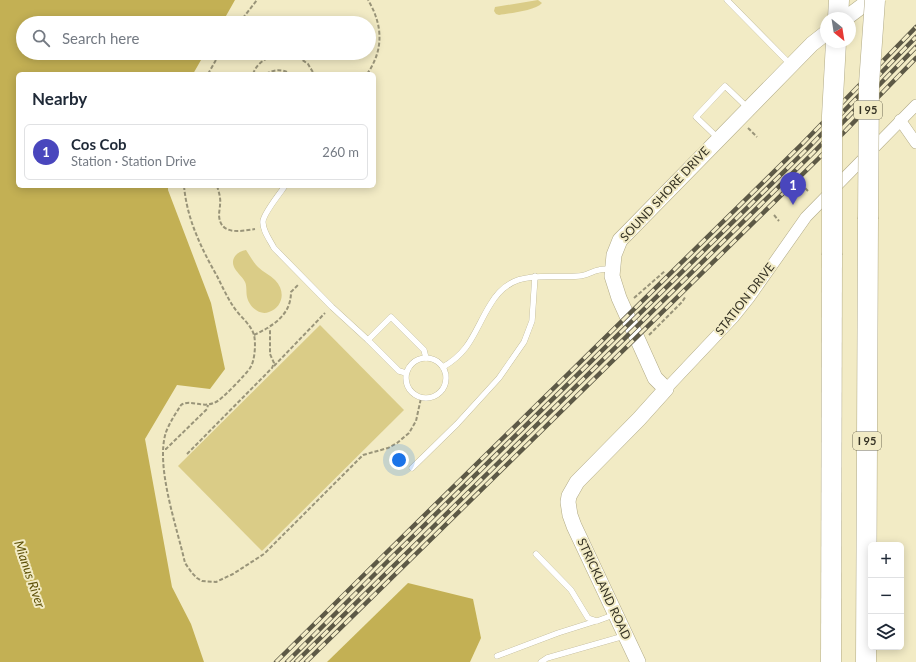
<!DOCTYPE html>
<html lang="en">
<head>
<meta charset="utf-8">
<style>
	body { margin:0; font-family:Lato,sans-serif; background:#f6f6f7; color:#1f2937 }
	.controls { position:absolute; right:12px; bottom:12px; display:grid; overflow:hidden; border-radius:6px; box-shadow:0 2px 10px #0003 }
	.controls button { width:36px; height:36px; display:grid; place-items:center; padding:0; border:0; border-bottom:1px solid #e0e1e3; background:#fff; color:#1f2937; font:20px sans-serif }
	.compass { position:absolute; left:820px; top:12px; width:36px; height:36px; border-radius:50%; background:#fff; box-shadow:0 2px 10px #0003; rotate:150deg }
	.you { position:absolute; left:399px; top:460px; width:14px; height:14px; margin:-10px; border:3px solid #fff; border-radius:50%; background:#1a73e8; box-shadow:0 0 0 6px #1a73e833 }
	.badge { display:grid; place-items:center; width:26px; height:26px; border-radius:50%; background:#4946bd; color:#fff; font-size:13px; font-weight:700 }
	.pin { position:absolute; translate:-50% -33px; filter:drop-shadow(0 1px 2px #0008) }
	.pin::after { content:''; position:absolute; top:21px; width:14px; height:12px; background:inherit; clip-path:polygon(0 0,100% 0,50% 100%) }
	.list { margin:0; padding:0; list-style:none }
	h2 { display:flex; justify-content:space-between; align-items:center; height:52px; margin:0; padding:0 16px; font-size:17px }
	h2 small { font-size:13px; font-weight:400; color:#747a83 }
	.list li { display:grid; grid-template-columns:26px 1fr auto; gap:12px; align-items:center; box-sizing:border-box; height:56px; margin:0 8px 8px; padding:0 8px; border:1px solid #e0e1e3; border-radius:6px }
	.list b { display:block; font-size:15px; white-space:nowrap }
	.list p { margin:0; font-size:13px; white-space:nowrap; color:#747a83 }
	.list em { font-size:13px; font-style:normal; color:#747a83 }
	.icon { flex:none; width:22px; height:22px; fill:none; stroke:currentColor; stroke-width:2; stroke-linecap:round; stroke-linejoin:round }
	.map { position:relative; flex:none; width:916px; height:662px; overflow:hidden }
	.search { position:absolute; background:#fff; box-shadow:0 2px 10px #0003; left:16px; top:16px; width:360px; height:44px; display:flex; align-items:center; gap:10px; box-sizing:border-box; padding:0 14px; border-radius:22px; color:#747a83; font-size:15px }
	.panel { position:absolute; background:#fff; box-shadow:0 2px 10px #0003; left:16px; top:72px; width:360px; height:116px; border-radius:6px }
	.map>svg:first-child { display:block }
	.green { fill:#dacc87 }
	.water { fill:#c3b054 }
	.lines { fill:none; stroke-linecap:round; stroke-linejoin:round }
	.service-casing { stroke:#b1aa86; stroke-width:6 }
	.minor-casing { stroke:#b1aa86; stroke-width:12 }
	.secondary-casing { stroke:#b1aa86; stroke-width:16 }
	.motorway-casing { stroke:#b1aa86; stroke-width:21 }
	.path { stroke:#999479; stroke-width:2; stroke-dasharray:4 2; stroke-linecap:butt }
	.service { stroke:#fff; stroke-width:5.5 }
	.minor { stroke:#fff; stroke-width:11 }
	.secondary { stroke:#fff; stroke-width:15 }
	.motorway { stroke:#fff; stroke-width:20 }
	.rail-casing { stroke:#5d5946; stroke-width:4.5 }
	.rail { stroke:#f2ebc5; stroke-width:3; stroke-dasharray:9; stroke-linecap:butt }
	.motorway-bridge-casing { stroke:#b1aa86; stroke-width:21; stroke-linecap:butt }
	.motorway-bridge { stroke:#fff; stroke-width:20 }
	.labels { text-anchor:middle; stroke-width:4; stroke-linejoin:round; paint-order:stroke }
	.shield { fill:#f2ebc5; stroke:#6e6a54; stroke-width:1 }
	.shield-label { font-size:11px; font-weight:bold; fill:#353224 }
	.street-label { font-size:12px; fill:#353224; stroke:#f2ebc5 }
	.water-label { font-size:13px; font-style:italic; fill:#5e5108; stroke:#f2ebc5 }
</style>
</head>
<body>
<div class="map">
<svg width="916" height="662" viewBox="0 0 916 662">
	<rect width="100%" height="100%" fill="#f2ebc5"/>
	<g class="green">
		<path d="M538,0L542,3C535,11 510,13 499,15L496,14L494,11L495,7Z"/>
		<path d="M246,250C250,256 253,262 258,267C263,272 270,275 275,280C286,291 283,307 269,312C259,316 249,306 247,297C246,292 247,286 245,282C242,276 236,272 234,267C230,258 238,251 246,250Z"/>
		<path d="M320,325L404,410L262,551L178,466Z"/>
	</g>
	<g class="water">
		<path d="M0,0H235L222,23H23V53H205L193,74H18V186H168V190L211,303L225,369L210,389L177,385L145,439L172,587L191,624L204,662H0Z"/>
		<path d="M408,583L473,599L481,638L470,662H327Z"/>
	</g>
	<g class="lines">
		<g class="service-casing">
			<g id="service">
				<path d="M727,0L790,64"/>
				<path d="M718,138L696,117L725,86L748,108"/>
				<path d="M285,186C280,193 264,213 263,221C262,230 270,240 274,248L332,307L368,340"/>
				<circle cx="426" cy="378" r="20"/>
				<path d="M443,367C471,351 474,331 490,305C512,267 543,279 579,276C587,276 592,271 599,270C603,269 608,269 612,269"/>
				<path d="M406,373L399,371L368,340L391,317L424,350L426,358"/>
				<path d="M412,468L457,424L499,378L524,342L532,321L535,276"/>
				<path d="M536,554L571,590L588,618L597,621L616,614"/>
				<path d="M497,656L558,633L596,621"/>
				<path d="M541,662L547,658L624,636"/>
			</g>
		</g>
		<g class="minor-casing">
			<g id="minor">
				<path d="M900,120L916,143"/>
				<path d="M666,389L733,318L749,298L806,217L916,105"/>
			</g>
		</g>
		<g class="secondary-casing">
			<g id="secondary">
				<path d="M846,18L870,0"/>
				<path d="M638,662L574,526L570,515L568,502L569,496L577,482L639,419L666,389L655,378L619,298L612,276L614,255L620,240L625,235L812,44L826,33"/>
			</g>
		</g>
		<g class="motorway-casing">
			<g id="motorway">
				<path d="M838,18L839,0"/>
				<path d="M831,662L832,255"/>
				<path d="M866,662L868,219"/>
			</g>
		</g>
		<g class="path">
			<path d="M239,23L257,0"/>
			<path d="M293,53L308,64L314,74"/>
			<path d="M208,74L220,53"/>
			<path d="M253,74C257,62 268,57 280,53"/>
			<path d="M266,74C275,69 282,69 291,74"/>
			<path d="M367,74C384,50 383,25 368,0"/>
			<path d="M748,128L757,137"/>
			<path d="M801,184L808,191"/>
			<path d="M184,186C187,219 201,248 217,276C222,286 227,297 233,306C239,316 251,324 254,335C256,343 255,361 250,368C246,374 225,396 219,400C204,411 192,398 181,405C176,413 170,422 166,432C155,466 177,527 185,563L192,573L197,578L202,581L216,582L233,574L264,554L363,455L388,448L397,443L409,433L416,421L421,398"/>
			<path d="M217,186C219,192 221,199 220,205C220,208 219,212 219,215C220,236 241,231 255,229"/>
			<path d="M774,215L779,221"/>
			<path d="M634,298L665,271"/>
			<path d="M254,335C273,326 291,315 291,292L298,285"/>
			<path d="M649,335L682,302L686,296"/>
			<path d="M274,366L325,313"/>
			<path d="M165,449H166L207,409L208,405"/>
			<path d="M187,454L272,368L274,363L270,354V331L269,328"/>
		</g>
		<use href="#service" class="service"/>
		<use href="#minor" class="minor"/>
		<use href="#secondary" class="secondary"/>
		<use href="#motorway" class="motorway"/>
		<g class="rail-casing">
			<g id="rail">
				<path d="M276,662L384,555L803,143L916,27"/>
				<path d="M287,662L389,560L808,148L916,37"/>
				<path d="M296,662L813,153L916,47"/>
				<path d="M306,662L818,159L916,58"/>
			</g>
		</g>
		<use href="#rail" class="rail"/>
		<g class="motorway-bridge-casing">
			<g id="motorway-bridge">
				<path d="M868,219L869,84L875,0"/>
				<path d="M832,255V116L836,42"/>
			</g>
		</g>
		<use href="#motorway-bridge" class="motorway-bridge"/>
	</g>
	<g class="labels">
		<g class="shield">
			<rect x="854" y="101" width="28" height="18" rx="3"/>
			<rect x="853" y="432" width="28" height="18" rx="3"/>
		</g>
		<g class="shield-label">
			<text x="868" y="114">I 95</text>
			<text x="867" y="445">I 95</text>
		</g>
		<g class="street-label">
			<text transform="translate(665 194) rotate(-47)" y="4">SOUND SHORE DRIVE</text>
			<text transform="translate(745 299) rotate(-52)" y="4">STATION DRIVE</text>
			<text transform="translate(604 589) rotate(65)" y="4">STRICKLAND ROAD</text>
		</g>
		<g class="water-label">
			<text transform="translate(30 574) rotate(71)" y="5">Mianus River</text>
		</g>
	</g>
</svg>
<div class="controls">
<button>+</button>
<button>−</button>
<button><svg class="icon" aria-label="layers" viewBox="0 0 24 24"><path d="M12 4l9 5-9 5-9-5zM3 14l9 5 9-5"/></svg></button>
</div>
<svg class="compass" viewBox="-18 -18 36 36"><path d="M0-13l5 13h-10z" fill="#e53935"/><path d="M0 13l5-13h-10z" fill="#747a83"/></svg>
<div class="you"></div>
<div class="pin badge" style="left:793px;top:205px">1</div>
<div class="search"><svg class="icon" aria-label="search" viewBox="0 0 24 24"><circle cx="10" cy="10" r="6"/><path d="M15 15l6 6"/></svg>Search here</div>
<section class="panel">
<h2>Nearby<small></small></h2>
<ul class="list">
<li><span class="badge">1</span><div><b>Cos Cob</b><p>Station · Station Drive</p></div><em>260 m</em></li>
</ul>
</section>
</div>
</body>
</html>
